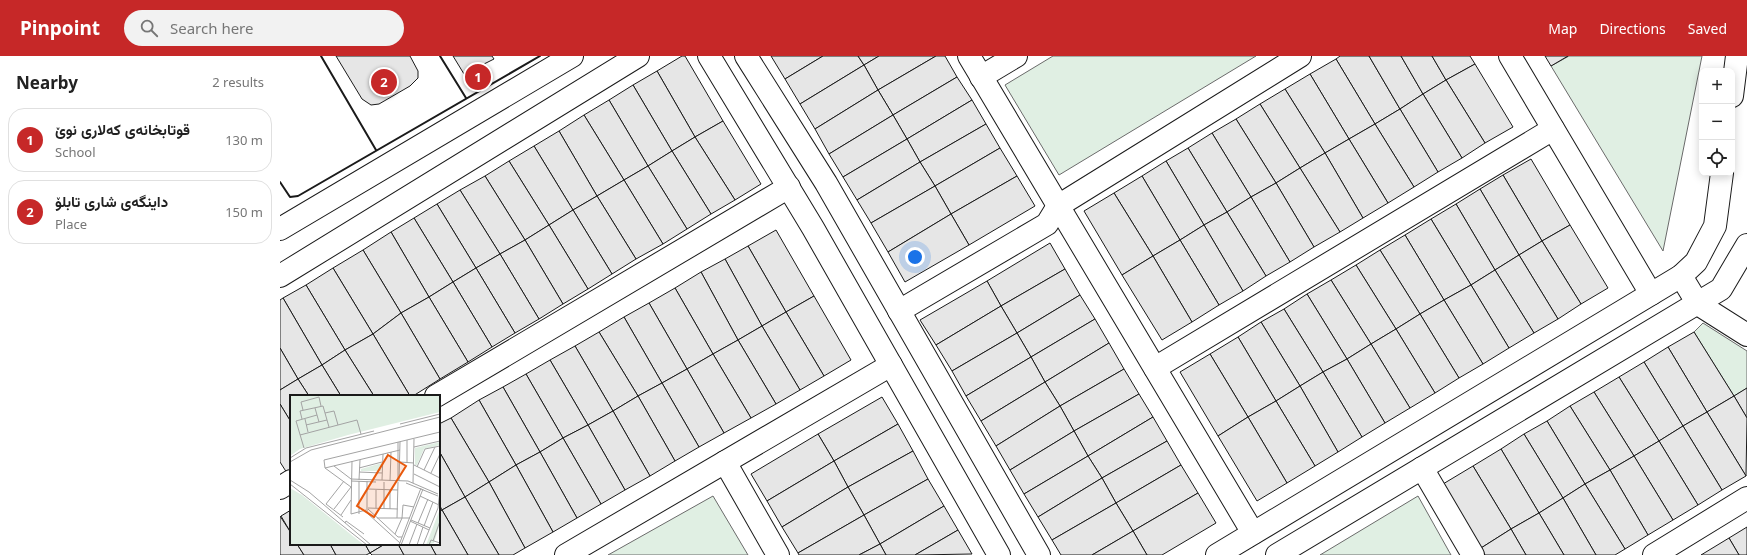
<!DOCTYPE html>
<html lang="en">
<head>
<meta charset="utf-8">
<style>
	body { margin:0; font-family:"Noto Sans",Vazirmatn,sans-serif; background:#f2f2f2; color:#222 }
	.controls { position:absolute; right:12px; top:12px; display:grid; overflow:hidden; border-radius:8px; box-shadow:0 2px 10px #0003 }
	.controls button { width:36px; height:36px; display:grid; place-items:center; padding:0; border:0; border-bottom:1px solid #e0e0e0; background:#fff; color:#222; font:20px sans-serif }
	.you { position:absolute; left:635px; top:201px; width:14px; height:14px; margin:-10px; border:3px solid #fff; border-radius:50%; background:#1a73e8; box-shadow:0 0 0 6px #1a73e833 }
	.badge { display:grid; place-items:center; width:26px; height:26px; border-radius:50%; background:#c62828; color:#fff; font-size:13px; font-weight:700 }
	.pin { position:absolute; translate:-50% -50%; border:2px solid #fff; box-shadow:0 1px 4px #0006 }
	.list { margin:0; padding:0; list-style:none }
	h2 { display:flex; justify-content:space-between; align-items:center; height:52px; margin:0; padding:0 16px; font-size:17px }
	h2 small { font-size:13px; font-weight:400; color:#767676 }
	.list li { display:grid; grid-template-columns:26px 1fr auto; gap:12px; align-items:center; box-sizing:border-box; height:64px; margin:0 8px 8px; padding:0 8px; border:1px solid #e0e0e0; border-radius:16px }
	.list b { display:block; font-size:15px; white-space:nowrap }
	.list p { margin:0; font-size:13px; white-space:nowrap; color:#767676 }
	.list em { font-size:13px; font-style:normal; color:#767676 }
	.icon { flex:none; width:22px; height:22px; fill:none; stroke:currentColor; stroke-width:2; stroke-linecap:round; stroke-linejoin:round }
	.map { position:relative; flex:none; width:1467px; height:499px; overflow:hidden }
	header { display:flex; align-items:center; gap:24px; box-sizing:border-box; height:56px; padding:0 20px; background:#c62828; color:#fff }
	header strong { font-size:19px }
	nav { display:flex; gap:22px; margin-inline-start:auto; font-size:14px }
	.search { width:280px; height:36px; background:#f2f2f2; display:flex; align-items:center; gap:10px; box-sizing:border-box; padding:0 14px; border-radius:22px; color:#767676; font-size:15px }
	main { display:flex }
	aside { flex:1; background:#fff }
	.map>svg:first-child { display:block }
	.green { fill:#e0efe3; stroke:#6a6a6a }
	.building { fill:#e6e6e6; stroke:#1a1a1a }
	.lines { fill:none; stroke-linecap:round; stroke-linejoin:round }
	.minor-casing { stroke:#1a1a1a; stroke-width:24 }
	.minor { stroke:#fff; stroke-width:22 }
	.wall { stroke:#1a1a1a; stroke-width:2 }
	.inset-road { fill:none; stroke:#a3a3a3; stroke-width:1 }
	.view { fill:#e8590c; fill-opacity:0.15; stroke:#e8590c; stroke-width:2 }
	.inset-edge { fill:none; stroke:#1a1a1a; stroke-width:2 }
</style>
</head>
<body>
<header>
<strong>Pinpoint</strong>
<div class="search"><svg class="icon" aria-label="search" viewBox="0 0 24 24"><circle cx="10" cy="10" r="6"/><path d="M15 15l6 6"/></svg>Search here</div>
<nav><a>Map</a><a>Directions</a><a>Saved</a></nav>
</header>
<main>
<aside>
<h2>Nearby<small>2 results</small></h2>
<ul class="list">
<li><span class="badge">1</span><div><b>قوتابخانەی کەلاری نوێ</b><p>School</p></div><em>130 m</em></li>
<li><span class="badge">2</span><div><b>داینگەی شاری تابلۆ</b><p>Place</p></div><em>150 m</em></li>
</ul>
</aside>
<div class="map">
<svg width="1467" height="499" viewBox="0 0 1467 499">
	<rect width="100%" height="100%" fill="#fff"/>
	<g class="green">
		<path d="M773,0H976L779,119L725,29Z"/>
		<path d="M1289,0H1422L1383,195L1271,10Z"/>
		<path d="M1423,267L1467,295V332L1454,340L1414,276Z"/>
		<path d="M433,440L468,499H328Z"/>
		<path d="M1138,440L1171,499H1040Z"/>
	</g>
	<g class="building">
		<path d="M56,0H130L138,15V22L130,30L99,48L91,49L82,43Z"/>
		<path d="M173,0H212L214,3L184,18Z"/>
		<path d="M402,0H405L443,65L415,81L377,15Z"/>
		<path d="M491,0H543L505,23Z"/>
		<path d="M543,0H578L584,9L520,48L505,23Z"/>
		<path d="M578,0H599L584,9Z"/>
		<path d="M599,0H656L598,34L584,9Z"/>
		<path d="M656,0H665L677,21L613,59L598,34Z"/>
		<path d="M1060,0H1089L1120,53L1095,68L1056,3Z"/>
		<path d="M1089,0H1121L1143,38L1120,53Z"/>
		<path d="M1121,0H1152L1166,24L1143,38Z"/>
		<path d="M1152,0H1190L1195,8L1166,24Z"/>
		<path d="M1265,0H1288L1271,10Z"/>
		<path d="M1056,3L1095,68L1069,83L1030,18Z"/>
		<path d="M1195,8L1233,71L1205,87L1166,24Z"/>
		<path d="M584,9L598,34L535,73L520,48Z"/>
		<path d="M377,15L415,81L392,95L353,29Z"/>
		<path d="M1030,18L1069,83L1045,97L1005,33Z"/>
		<path d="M677,21L692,44L627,83L613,59Z"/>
		<path d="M1166,24L1205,87L1182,102L1143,38Z"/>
		<path d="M353,29L392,95L368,110L329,44Z"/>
		<path d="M1005,33L1045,97L1020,112L980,48Z"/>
		<path d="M598,34L613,59L549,98L535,73Z"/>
		<path d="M1143,38L1182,102L1158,116L1120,53Z"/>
		<path d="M329,44L368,110L344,124L304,59Z"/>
		<path d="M692,44L706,68L640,106L627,83Z"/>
		<path d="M980,48L1020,112L996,127L956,63Z"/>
		<path d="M1120,53L1158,116L1134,131L1095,68Z"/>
		<path d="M304,59L344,124L317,140L279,75Z"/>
		<path d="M613,59L627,83L563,121L549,98Z"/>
		<path d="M956,63L996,127L971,141L932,77Z"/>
		<path d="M443,65L481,128L455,144L415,81Z"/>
		<path d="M706,68L720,92L655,130L640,106Z"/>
		<path d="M1095,68L1134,131L1108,147L1069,83Z"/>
		<path d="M279,75L317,140L293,154L254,90Z"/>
		<path d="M932,77L971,141L947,156L908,92Z"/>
		<path d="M415,81L455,144L431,158L392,95Z"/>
		<path d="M627,83L640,106L577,144L563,121Z"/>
		<path d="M1069,83L1108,147L1083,162L1045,97Z"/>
		<path d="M254,90L293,154L269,169L229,105Z"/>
		<path d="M720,92L737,120L671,158L655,130Z"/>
		<path d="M908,92L947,156L924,169L886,105Z"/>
		<path d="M392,95L431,158L407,173L368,110Z"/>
		<path d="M1045,97L1083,162L1060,176L1020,112Z"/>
		<path d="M1251,103L1290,169L1262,185L1223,119Z"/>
		<path d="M229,105L269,169L245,184L205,120Z"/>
		<path d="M886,105L924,169L900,184L862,120Z"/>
		<path d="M640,106L655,130L591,167L577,144Z"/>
		<path d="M368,110L407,173L383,188L344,124Z"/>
		<path d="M1020,112L1060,176L1034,191L996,127Z"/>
		<path d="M1223,119L1262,185L1239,199L1200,133Z"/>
		<path d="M205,120L245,184L220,198L180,134Z"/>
		<path d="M737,120L755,150L689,189L671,158Z"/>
		<path d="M862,120L900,184L873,200L834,137Z"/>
		<path d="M344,124L383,188L356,203L317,140Z"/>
		<path d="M996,127L1034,191L1010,206L971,141Z"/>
		<path d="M655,130L671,158L608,196L591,167Z"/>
		<path d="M1200,133L1239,199L1215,214L1176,148Z"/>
		<path d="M180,134L220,198L196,212L157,148Z"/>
		<path d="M834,137L873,200L842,219L804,155Z"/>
		<path d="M317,140L356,203L332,218L293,154Z"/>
		<path d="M971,141L1010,206L986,220L947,156Z"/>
		<path d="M157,148L196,212L173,226L134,162Z"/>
		<path d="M1176,148L1215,214L1191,229L1151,163Z"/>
		<path d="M293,154L332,218L308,233L269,169Z"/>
		<path d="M947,156L986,220L963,235L924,169Z"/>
		<path d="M671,158L689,189L625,226L608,196Z"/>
		<path d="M134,162L173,226L149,241L111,176Z"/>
		<path d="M1151,163L1191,229L1164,244L1125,179Z"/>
		<path d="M269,169L308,233L283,248L245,184Z"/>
		<path d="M924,169L963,235L939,249L900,184Z"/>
		<path d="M1290,169L1328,232L1301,248L1262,185Z"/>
		<path d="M496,174L534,240L506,256L468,190Z"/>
		<path d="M111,176L149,241L121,257L83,194Z"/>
		<path d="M1125,179L1164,244L1140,258L1100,194Z"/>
		<path d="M245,184L283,248L259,263L220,198Z"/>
		<path d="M900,184L939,249L912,266L873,200Z"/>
		<path d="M1262,185L1301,248L1278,263L1239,199Z"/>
		<path d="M770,187L785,213L721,250L707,225Z"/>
		<path d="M468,190L506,256L482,270L445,203Z"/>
		<path d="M83,194L121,257L93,278L53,212Z"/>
		<path d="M1100,194L1140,258L1116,273L1076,209Z"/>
		<path d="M220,198L259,263L235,277L196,212Z"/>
		<path d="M1239,199L1278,263L1254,277L1215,214Z"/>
		<path d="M873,200L912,266L882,284L842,219Z"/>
		<path d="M445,203L482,270L458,284L421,216Z"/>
		<path d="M1076,209L1116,273L1091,288L1051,224Z"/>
		<path d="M53,212L93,278L65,294L26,229Z"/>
		<path d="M196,212L235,277L212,291L173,226Z"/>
		<path d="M785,213L800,239L737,277L721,250Z"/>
		<path d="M1215,214L1254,277L1229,292L1191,229Z"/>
		<path d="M421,216L458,284L433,298L395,232Z"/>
		<path d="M1051,224L1091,288L1067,303L1027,238Z"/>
		<path d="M707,225L721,250L656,289L640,264Z"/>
		<path d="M173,226L212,291L188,306L149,241Z"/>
		<path d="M26,229L65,294L42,309L3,242Z"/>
		<path d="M1191,229L1229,292L1203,308L1164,244Z"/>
		<path d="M395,232L433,298L407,313L369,247Z"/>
		<path d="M1027,238L1067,303L1043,316L1004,253Z"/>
		<path d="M800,239L815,263L751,301L737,277Z"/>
		<path d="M534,240L571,304L544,320L506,256Z"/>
		<path d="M149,241L188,306L160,323L121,257Z"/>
		<path d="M3,242L42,309L18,323L0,292V244Z"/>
		<path d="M1164,244L1203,308L1179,322L1140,258Z"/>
		<path d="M369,247L407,313L382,327L344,261Z"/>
		<path d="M721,250L737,277L672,315L656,289Z"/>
		<path d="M1004,253L1043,316L1020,330L981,266Z"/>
		<path d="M506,256L544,320L520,334L482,270Z"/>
		<path d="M121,257L160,323L133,340H130L93,278Z"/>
		<path d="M1140,258L1179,322L1155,337L1116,273Z"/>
		<path d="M344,261L382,327L358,340L319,276Z"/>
		<path d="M815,263L829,287L765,326L751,301Z"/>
		<path d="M981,266L1020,330L996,345L958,281Z"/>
		<path d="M482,270L520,334L496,348L458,284Z"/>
		<path d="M1116,273L1155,337L1130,352L1091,288Z"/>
		<path d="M319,276L358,340L333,355L295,290Z"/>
		<path d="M1414,276L1454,340L1427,356L1388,291Z"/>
		<path d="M737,277L751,301L686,340L672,315Z"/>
		<path d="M93,278L130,340H94L65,294Z"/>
		<path d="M958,281L996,345L968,361L930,298Z"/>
		<path d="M458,284L496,348L471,362L433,298Z"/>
		<path d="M829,287L844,313L780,350L765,326Z"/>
		<path d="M1091,288L1130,352L1105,367L1067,303Z"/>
		<path d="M295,290L333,355L308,369L270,304Z"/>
		<path d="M1388,291L1427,356L1403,370L1364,306Z"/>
		<path d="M0,292L18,323L0,334Z"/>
		<path d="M65,294L94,340H61L42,309Z"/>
		<path d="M433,298L471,362L444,377L407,313Z"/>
		<path d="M930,298L968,361L938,380L900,316Z"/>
		<path d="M751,301L765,326L701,365L686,340Z"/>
		<path d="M1067,303L1105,367L1082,381L1043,316Z"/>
		<path d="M270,304L308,369L283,382L246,318Z"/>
		<path d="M1364,306L1403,370L1379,385L1339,321Z"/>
		<path d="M42,309L61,340H29L18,323Z"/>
		<path d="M407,313L444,377L419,391L382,327Z"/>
		<path d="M844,313L859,338L794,375L780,350Z"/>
		<path d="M1043,316L1082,381L1058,396L1020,330Z"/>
		<path d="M246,318L283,382L260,396L223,331Z"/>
		<path d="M1339,321L1379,385L1354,400L1314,336Z"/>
		<path d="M18,323L29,340H11V366L0,348V334Z"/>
		<path d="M765,326L780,350L716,390L701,365Z"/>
		<path d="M382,327L419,391L395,405L358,340Z"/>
		<path d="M1020,330L1058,396L1035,410L996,345Z"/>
		<path d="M223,331L260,396L236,409L199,344Z"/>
		<path d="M1467,332V362L1454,340Z"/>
		<path d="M1314,336L1354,400L1330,414L1290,350Z"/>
		<path d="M859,338L873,361L808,400L794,375Z"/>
		<path d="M358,340L395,405L370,420L333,355Z"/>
		<path d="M1454,340L1467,362L1466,420L1427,356Z"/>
		<path d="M602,341L618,368L554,405L538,378Z"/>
		<path d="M199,344L236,409L209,426L171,362Z"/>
		<path d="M996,345L1035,410L1007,427L968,361Z"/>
		<path d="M0,348L11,366V414L7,417L0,406Z"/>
		<path d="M780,350L794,375L730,414L716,390Z"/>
		<path d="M1290,350L1330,414L1305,428L1267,365Z"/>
		<path d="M333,355L370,420L345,434L308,369Z"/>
		<path d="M1427,356L1466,420L1442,434L1403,370Z"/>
		<path d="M873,361L887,385L822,422L808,400Z"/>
		<path d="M968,361L1007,427L977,445L938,380Z"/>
		<path d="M171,362L209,426L185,441L159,395V368Z"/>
		<path d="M1267,365L1305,428L1283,442L1244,378Z"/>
		<path d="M618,368L633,395L568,431L554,405Z"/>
		<path d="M308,369L345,434L321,448L283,382Z"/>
		<path d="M1403,370L1442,434L1418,449L1379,385Z"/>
		<path d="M794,375L808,400L744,438L730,414Z"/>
		<path d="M538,378L554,405L487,445L471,418Z"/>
		<path d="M1244,378L1283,442L1259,457L1221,393Z"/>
		<path d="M283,382L321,448L297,462L260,396Z"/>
		<path d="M887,385L901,409L836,447L822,422Z"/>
		<path d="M1379,385L1418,449L1393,464L1354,400Z"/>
		<path d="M1221,393L1259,457L1231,473L1193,410Z"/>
		<path d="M159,395L185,441L162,454L159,448Z"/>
		<path d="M633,395L648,423L584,459L568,431Z"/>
		<path d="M260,396L297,462L273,476L236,409Z"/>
		<path d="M808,400L822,422L758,461L744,438Z"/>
		<path d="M1354,400L1393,464L1368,479L1330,414Z"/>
		<path d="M554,405L568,431L502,471L487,445Z"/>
		<path d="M236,409L273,476L245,492L209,426Z"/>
		<path d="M901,409L918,437L853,475L836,447Z"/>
		<path d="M1193,410L1231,473L1201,492L1163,428Z"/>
		<path d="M1330,414L1368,479L1345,493L1305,428Z"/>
		<path d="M822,422L836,447L772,484L758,461Z"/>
		<path d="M648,423L664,450L600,488L584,459Z"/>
		<path d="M209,426L245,492L233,499H219L185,441Z"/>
		<path d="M1305,428L1345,493L1335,499H1316L1283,442Z"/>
		<path d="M568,431L584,459L518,497L502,471Z"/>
		<path d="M918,437L936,467L882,499H867L853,475Z"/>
		<path d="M185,441L219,499H188L162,454Z"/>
		<path d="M1283,442L1316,499H1284L1259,457Z"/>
		<path d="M836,447L853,475L812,499H781L772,484Z"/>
		<path d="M664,450L678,474L635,499H606L600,488Z"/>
		<path d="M11,454V477L1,460Z"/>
		<path d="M162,454L188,499H156L150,488H159V456Z"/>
		<path d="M1259,457L1284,499H1246L1231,473Z"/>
		<path d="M584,459L600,488L579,499H519L518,497Z"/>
		<path d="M0,460L11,477V488H17L24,499H0Z"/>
		<path d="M1467,471V499H1459L1449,482Z"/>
		<path d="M1231,473L1246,499H1205L1201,492Z"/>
		<path d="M678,474L692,498L635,499Z"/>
		<path d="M853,475L867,499H812Z"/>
		<path d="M1449,482L1459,499H1421Z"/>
		<path d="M17,488H50L56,499H24Z"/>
		<path d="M50,488H85L90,497L86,499H56Z"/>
		<path d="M85,488H105L90,497Z"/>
		<path d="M105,488H118L124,499H92L90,497Z"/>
		<path d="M118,488H150L156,499H124Z"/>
		<path d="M600,488L606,499H579Z"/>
	</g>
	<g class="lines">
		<g class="minor-casing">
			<g id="minor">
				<path d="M429,0L533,172L719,499"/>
				<path d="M466,0L546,127L759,499"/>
				<path d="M689,0L973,477"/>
				<path d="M1230,0L1371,238"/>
				<path d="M701,21L736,0"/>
				<path d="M1452,40L1457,0"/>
				<path d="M0,173L292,0"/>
				<path d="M0,220L358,0"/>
				<path d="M1401,220L1418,248L1467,279"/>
				<path d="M619,255L767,168L778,150L1020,0"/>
				<path d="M875,312L1273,73"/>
				<path d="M156,340L509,131"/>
				<path d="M445,406L498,499"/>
				<path d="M1142,412L1193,499"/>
				<path d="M0,432L11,425"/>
				<path d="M286,499L611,309"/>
				<path d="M937,499L1401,220L1416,206L1435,170L1442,117"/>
				<path d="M997,499L1441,233L1467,189"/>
				<path d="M1374,499L1467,442"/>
			</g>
		</g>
		<use href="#minor" class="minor"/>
		<g class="wall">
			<path d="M41,0L96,94"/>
			<path d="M160,0L186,42"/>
			<path d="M0,126L10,141L18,140L260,0"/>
		</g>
	</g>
	<g transform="translate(10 339)">
		<rect width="150" height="150" fill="#fff"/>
		<path d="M0,0H150V17L58,40L10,54L0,61ZM150,47V50L134,54L127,70H125V53ZM92,68L91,76H71V74ZM0,93L12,100L74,150H0ZM150,114V128L144,148L136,150Z" fill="#e0efe3"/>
		<path class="inset-road" d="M25,13L29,27M13,15L11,7L29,2L31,11M35,18L44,16L48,30M12,24L10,16L33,11L39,32M15,24L18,37M110,29L150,19M16,30L37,25M10,40L67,25L71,39M117,45V68M124,52L150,46M14,53L6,26L27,20M0,63L16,53L84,36M62,66L61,119L76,115M0,67L21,55L150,22M110,67L124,68M124,70L150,83M44,71L61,84L118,86L148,99M127,72L135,54L150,51M35,73L110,55M69,73L92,67M134,75L145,52M69,77L92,78M141,78L150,59M124,79L150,92M108,83V47M0,85L19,97L81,150M69,85L70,65M92,85L93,59M61,86L86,87M77,86V118L110,148M100,86L101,57M109,86L110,47M94,87V114M116,88L148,101M123,88L124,44M0,89L77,150M78,94L108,95M130,101L149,110M78,113L108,114M86,113V95M44,114L61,92L35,73L34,65L150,37M78,114L108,142H112M100,114V95M69,119V86M51,120L61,105M53,122L36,109L54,86M87,123H120M107,123L108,87M121,125L140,133M120,126L139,135M55,128L56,126L74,139M128,128L138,104M134,131L143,107M105,139L112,123L113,110L124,112M143,146L150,126M109,150L131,93M111,150L133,94M119,150L127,129M127,150L133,132M133,150L148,113L150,95M139,150L141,145L150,148"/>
		<path class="view" d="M98,60L116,71L84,122L67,111Z"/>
		<rect width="150" height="150" class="inset-edge"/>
	</g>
</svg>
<div class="controls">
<button>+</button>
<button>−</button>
<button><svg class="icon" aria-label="locate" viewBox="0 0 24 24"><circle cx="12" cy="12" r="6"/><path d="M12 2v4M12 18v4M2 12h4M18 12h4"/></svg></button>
</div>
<div class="you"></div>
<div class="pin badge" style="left:198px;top:21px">1</div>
<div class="pin badge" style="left:104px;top:26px">2</div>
</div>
</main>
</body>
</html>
